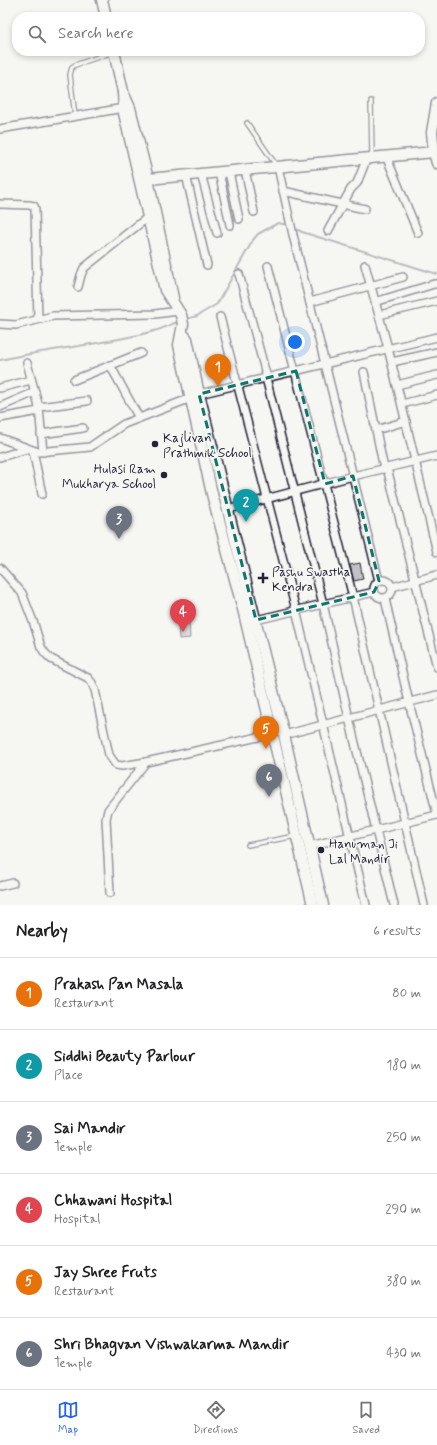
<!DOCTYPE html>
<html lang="en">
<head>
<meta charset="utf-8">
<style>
	body { margin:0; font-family:Mynerve,sans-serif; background:#f6f6f6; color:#202124 }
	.you { position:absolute; left:295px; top:342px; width:14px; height:14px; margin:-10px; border:3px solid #fff; border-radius:50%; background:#1a73e8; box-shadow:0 0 0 6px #1a73e833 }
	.badge { display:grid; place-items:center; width:26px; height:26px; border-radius:50%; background:#2563eb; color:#fff; font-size:13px; font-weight:700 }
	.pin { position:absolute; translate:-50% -33px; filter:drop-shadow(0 1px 2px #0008) }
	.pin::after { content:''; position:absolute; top:21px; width:14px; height:12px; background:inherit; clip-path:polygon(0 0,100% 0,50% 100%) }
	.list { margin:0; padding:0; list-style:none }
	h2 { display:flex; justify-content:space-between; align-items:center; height:52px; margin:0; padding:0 16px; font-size:17px }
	h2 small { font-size:13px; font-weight:400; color:#757577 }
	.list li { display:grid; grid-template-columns:26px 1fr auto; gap:12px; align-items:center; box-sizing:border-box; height:72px; padding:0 16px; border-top:1px solid #e0e0e0 }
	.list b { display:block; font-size:15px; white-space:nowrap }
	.list p { margin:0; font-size:13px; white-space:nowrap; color:#757577 }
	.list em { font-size:13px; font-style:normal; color:#757577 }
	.icon { flex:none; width:22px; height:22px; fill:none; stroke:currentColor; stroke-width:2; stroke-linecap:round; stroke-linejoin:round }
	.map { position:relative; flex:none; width:437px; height:905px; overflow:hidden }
	.search { position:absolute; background:#fff; box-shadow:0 2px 6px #0003; left:12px; right:12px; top:12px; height:44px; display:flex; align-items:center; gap:10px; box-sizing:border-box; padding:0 14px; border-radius:16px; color:#757577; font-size:15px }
	.sheet { height:484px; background:#fff }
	nav { display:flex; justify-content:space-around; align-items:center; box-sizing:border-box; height:56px; border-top:1px solid #e0e0e0; background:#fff; font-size:11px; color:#757577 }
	nav a { display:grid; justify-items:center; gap:2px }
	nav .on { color:#2563eb }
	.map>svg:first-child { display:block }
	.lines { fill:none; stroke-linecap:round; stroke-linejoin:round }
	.stream { stroke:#757583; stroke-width:2 }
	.building { fill:#c2c2c4; stroke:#22223b }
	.lane-casing { stroke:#22223b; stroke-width:6 }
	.street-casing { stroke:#22223b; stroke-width:10 }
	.secondary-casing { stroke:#22223b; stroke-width:13 }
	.lane { stroke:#f6f6f2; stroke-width:3.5 }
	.street { stroke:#f6f6f2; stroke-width:7 }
	.secondary { stroke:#f6f6f2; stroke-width:10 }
	.marked { fill:none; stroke:#0f766e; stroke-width:3; stroke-dasharray:8 5; stroke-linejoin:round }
	.poi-dot { fill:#22223b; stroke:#f6f6f2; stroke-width:1.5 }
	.labels { text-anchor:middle; stroke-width:3; stroke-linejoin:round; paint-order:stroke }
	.poi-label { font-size:13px; fill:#22223b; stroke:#f6f6f2; text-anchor:start }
</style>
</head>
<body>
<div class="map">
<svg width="437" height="905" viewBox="0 0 437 905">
	<rect width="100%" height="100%" fill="#f6f6f2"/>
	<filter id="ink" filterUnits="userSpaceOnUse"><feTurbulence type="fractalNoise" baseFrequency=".025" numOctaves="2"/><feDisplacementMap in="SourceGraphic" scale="8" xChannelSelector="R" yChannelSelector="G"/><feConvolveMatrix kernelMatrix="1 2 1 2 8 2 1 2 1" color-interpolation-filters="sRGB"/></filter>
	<g filter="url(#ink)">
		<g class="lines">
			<g class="stream">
				<path d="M294,228L302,232L437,274"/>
				<path d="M186,319L197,316L217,304L253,240L258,234L278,223L288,225"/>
				<path d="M0,360C51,348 104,345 154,331C163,329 171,324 180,321"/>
			</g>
		</g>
		<g class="building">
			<path d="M360,563L363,579L354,581L350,565Z"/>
			<path d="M189,621L190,638L179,639L178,622Z"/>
		</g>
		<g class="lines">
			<g class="lane-casing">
				<g id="lane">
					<path d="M371,101L372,156"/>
					<path d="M75,116L70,75L72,67L75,65L113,52"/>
					<path d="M247,123L276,165"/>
					<path d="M248,845L296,836"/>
				</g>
			</g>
			<g class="street-casing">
				<g id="street">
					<path d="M0,129L124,108"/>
					<path d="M386,156L418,233"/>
					<path d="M278,167L293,235L379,581"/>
					<path d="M245,170L254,212"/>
					<path d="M219,172L230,225"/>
					<path d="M229,172L239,219"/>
					<path d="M201,174L217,233"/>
					<path d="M186,175L207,265"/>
					<path d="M283,191L365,209"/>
					<path d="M0,204L29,205L34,206L35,209L38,319"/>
					<path d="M328,231L351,189L357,183L367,158"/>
					<path d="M365,265L388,348L437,552"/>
					<path d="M268,266L353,597L424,905"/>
					<path d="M239,274L267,378"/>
					<path d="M78,287L81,275L84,268L148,217"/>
					<path d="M310,302L403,277"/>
					<path d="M375,302L434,284H437"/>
					<path d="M379,315L437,301"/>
					<path d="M220,317L296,610L366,905"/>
					<path d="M0,324L16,325L53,316L155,314L178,311"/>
					<path d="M392,362L437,352"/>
					<path d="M27,363L39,407L43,452"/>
					<path d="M110,365L139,418"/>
					<path d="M364,372L384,469"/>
					<path d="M266,378L323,604L349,718L394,905"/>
					<path d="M74,380L141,353"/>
					<path d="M397,385L437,375"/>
					<path d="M0,388L31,380"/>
					<path d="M199,394L437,337"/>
					<path d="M402,404L437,395"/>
					<path d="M0,407L35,392"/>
					<path d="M39,407L87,401"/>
					<path d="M0,418L39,411"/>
					<path d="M376,430L406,421"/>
					<path d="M41,434L83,428"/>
					<path d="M0,438L38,452L90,447L124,424L191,398"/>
					<path d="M33,451L42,494"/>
					<path d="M0,457L27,449"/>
					<path d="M387,468L437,667"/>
					<path d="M228,509L353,476L437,456"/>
					<path d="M0,568L22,593L34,624L41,647L45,653L51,659L88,678L92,683L95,690L109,755L116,765L122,766L146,762L272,734"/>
					<circle cx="383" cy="589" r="9"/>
					<path d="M392,587L437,575"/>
					<path d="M385,599L409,702L437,814"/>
					<path d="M256,620L374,592"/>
					<path d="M284,735L437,695"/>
					<path d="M310,846L437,815"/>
					<path d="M0,886L13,883"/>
					<path d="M110,893L106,819L108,810L146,762"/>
				</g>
			</g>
			<g class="secondary-casing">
				<g id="secondary">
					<path d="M102,0L106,17"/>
					<path d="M114,51L123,92L130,108L148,179L173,298"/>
					<path d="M123,92L124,113L165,290L181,315L183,324L179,345L212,494L243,609L313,905"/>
					<path d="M434,152L432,132L437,103"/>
					<path d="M148,179L434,152L437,163"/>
					<path d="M182,333L187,339L199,394L284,735L323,905"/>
				</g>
			</g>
			<use href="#lane" class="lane"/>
			<use href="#street" class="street"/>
			<use href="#secondary" class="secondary"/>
		</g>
	</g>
	<path d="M0 0H437V905H0ZM296,371L325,484L353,476L379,581L374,592L256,620L199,394Z" fill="#f6f6f2" fill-opacity=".55" fill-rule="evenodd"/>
	<path class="marked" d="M296,371L325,484L353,476L379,581L374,592L256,620L199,394Z"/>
	<g class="poi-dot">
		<circle cx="155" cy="444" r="4"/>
		<circle cx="164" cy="475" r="4"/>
		<path d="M261 572h4v4h4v4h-4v4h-4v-4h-4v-4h4z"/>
		<circle cx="321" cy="850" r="4"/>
	</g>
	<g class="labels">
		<g class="poi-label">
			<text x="163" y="442">Kajlivan<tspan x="163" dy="15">Prathmik School</tspan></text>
			<text x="156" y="473" text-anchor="end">Hulasi Ram<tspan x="156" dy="15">Mukharya School</tspan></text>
			<text x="272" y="576">Pashu Swastha<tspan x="272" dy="15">Kendra</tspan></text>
			<text x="329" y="848">Hanuman Ji<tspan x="329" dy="15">Lal Mandir</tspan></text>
		</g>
	</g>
</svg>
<div class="you"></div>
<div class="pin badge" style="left:218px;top:387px;background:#e8710a">1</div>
<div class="pin badge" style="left:246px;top:522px;background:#0f9aa8">2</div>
<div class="pin badge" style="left:119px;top:539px;background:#6b7280">3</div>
<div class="pin badge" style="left:183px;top:632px;background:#e0444e">4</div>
<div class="pin badge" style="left:266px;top:749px;background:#e8710a">5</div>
<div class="pin badge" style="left:269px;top:797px;background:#6b7280">6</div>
<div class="search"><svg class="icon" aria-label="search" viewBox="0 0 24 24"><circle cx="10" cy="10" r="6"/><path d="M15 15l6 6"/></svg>Search here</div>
</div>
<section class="sheet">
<h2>Nearby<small>6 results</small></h2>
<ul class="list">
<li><span class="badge" style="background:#e8710a">1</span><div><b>Prakash Pan Masala</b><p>Restaurant</p></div><em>80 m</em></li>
<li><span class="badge" style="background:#0f9aa8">2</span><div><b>Siddhi Beauty Parlour</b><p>Place</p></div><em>180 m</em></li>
<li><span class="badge" style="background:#6b7280">3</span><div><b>Sai Mandir</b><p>Temple</p></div><em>250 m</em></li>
<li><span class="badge" style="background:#e0444e">4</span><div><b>Chhawani Hospital</b><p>Hospital</p></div><em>290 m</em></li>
<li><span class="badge" style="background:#e8710a">5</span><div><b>Jay Shree Fruts</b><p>Restaurant</p></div><em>380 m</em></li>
<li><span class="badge" style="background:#6b7280">6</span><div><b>Shri Bhagvan Vishwakarma Mandir</b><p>Temple</p></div><em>430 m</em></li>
</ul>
</section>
<nav>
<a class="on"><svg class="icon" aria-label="map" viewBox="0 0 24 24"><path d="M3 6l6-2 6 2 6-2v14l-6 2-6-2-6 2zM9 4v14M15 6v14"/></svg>Map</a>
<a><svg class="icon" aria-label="directions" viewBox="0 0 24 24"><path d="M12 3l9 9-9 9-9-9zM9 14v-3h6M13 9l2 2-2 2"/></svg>Directions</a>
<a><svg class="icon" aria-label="saved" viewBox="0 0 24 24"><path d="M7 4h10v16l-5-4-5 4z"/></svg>Saved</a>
</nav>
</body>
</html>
